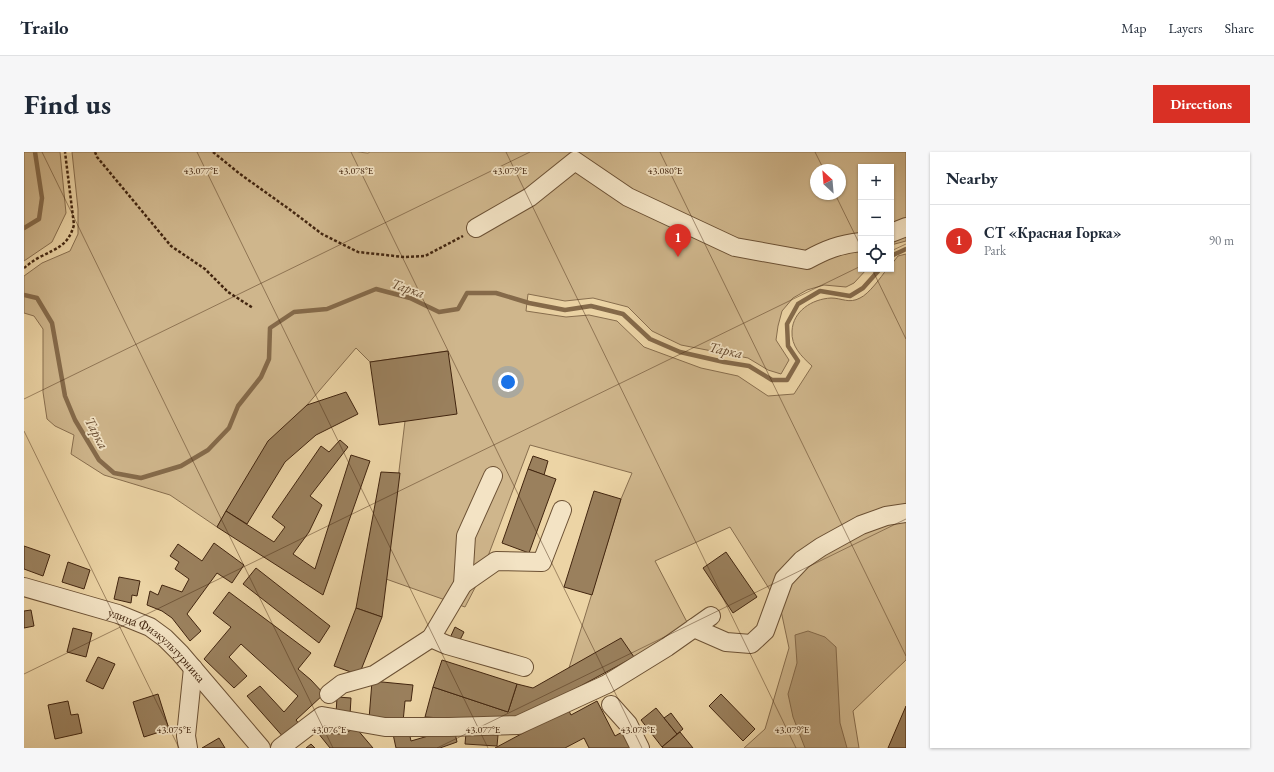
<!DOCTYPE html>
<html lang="en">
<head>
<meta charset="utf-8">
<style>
	body { margin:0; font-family:"EB Garamond",serif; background:#f6f6f7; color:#1f2937 }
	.controls { position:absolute; right:12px; top:12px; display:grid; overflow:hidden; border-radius:0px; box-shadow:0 1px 3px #0004 }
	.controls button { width:36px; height:36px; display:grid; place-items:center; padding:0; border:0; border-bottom:1px solid #e0e1e3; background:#fff; color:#1f2937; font:20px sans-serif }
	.compass { position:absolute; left:786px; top:12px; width:36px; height:36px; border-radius:50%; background:#fff; box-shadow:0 1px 3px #0004; rotate:334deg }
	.you { position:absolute; left:484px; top:230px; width:14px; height:14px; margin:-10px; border:3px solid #fff; border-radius:50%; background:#1a73e8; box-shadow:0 0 0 6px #1a73e833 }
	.badge { display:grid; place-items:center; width:26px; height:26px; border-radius:50%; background:#d93025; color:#fff; font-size:13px; font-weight:700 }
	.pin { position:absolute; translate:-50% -33px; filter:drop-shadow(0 1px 2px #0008) }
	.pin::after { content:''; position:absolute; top:21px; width:14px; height:12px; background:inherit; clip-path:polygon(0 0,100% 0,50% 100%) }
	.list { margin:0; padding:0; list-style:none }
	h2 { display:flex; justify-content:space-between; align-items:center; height:52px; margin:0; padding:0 16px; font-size:17px }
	h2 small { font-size:13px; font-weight:400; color:#747a83 }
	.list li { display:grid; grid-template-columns:26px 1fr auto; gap:12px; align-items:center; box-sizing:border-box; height:72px; padding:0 16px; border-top:1px solid #e0e1e3 }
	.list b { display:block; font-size:15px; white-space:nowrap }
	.list p { margin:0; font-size:13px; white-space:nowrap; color:#747a83 }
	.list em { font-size:13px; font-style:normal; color:#747a83 }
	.icon { flex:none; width:22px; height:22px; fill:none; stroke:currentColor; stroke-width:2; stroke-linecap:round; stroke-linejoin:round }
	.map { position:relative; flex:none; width:882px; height:596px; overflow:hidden; border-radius:0px }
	header { display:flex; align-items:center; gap:24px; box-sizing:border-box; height:56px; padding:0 20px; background:#fff; border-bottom:1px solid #e0e1e3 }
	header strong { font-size:19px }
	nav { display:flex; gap:22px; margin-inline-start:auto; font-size:14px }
	.intro { display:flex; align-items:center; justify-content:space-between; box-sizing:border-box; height:96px; padding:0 24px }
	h1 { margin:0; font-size:28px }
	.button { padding:10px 18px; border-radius:0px; background:#d93025; color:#fff; font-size:14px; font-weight:700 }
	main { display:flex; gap:24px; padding:0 24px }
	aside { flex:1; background:#fff; border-radius:0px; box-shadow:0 1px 3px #0004 }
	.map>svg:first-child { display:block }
	.green { fill:#cfb68c; stroke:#886e4e; fill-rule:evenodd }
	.water { fill:#b29872; stroke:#856a4a }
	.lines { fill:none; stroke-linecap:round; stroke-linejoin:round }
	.stream { stroke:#856a4a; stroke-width:4.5 }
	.building { fill:#9a805d; stroke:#42250f }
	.minor-casing { stroke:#6c5134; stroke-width:20 }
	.path { stroke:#42250f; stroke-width:2.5; stroke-dasharray:3 2; stroke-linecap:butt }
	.minor { stroke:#f3e3c4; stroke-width:18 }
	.ticks { fill:none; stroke:#42250f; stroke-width:1; stroke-opacity:0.45 }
	.labels { text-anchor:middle; stroke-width:3.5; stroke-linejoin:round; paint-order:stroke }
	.street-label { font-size:13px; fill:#42250f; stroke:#f3e3c4 }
	.water-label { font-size:14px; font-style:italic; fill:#64482d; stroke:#f3e3c4 }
	.ticks-label { font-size:10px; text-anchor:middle; fill:#42250f; stroke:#f3e3c4; stroke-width:3.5; stroke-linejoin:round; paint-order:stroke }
</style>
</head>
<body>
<header>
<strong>Trailo</strong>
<nav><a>Map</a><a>Layers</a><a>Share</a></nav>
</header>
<div class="intro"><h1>Find us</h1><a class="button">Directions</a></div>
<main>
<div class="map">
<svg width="882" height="596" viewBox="0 0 882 596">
	<rect width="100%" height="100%" fill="#ecd4a5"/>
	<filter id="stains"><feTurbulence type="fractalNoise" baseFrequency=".005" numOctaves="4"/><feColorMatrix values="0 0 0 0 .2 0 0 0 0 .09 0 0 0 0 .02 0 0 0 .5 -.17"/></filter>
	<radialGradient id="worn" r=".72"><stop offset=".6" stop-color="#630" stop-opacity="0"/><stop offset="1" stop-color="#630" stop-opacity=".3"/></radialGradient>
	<g class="green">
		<path d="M0,0H36L42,61L28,90L0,109Z"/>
		<path d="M48,0H333L344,1L346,0H882V89L867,93V15H837V117H843L830,131L822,135L800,133L783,138L769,146L758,159L754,174L752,188L765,208L757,222L744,218L724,206L657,193L628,179L604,155L569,146L541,149L504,142L502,159L542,165L565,163L593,169L620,195L677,216L714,224L744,244L770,242L788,214C777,204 767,194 768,179C769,159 788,147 807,146C818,146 825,152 836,146C845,142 857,125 863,117H867V113L874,104L882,102V508L829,559L835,596H720L741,577L765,496L756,454L706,375L631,409L664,472L610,505L545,516L597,347L608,321L506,293L455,428L441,455L362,427L381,269L423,199L346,210L332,196L283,253L202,359L193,375L146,343L80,323L47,302L50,283L31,274L23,267L19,240V177L10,164L0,161V124L18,111L46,99L54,82V57ZM792,18H816V42H792Z"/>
	</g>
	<path class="water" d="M784,479L801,485L812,495L816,571L823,596H781L769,565L764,542L773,511L771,483Z"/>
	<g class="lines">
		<g class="stream">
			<path d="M0,76L15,67L18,46L11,0"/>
			<path d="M867,104L882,97"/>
			<path d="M0,143L13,146L28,171L41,244L51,268L75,308L90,321L117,326L157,314L184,298L205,276L214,254L237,225L245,207L246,176L270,160L303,157L352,137L386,146L415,160L434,157L443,141H472L505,151L541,158L567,154L599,162L626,187L656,200L700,210L725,214L748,228H763L774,209L764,194L763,172L774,152L796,139L826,144L839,136L856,117"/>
		</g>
	</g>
	<g class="building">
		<path d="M424,199L433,262L355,273L346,210Z"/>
		<path d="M322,240L334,262L292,283L261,310L223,372L202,359L244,289L283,253Z"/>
		<path d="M316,288L324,295L286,344L298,353L285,380L269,402L291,417L327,303L346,309L299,443L193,375L202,359L250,390L261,375L248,365L297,294L305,300Z"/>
		<path d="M509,304L524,309L520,323L504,317Z"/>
		<path d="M504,317L532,327L505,401L478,391Z"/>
		<path d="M357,320L376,321L358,465L332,456Z"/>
		<path d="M570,339L597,347L568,443L540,435Z"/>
		<path d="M190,391L220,413L208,431L193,421L163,462L177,479L166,489L148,466L138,459L123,453L126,439L134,443L138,433L158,440L165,427L151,417L155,410L146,404L154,392L178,409Z"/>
		<path d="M0,394L26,403L19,424L0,417Z"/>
		<path d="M702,400L733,445L709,461L679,416Z"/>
		<path d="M44,410L66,418L60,437L38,430Z"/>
		<path d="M232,416L306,474L295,491L219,432Z"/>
		<path d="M95,425L116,429L113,444L108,443L107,451L90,447Z"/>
		<path d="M205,440L287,501L274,517L287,528L300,542L272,568L277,574L261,587L223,544L236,534L260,560L274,544L217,492L205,505L223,524L210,536L180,507L207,475L189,461Z"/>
		<path d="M332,456L358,465L335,523L310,514Z"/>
		<path d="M7,458L10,474L0,476V459Z"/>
		<path d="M431,475L440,480L434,492L425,488Z"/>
		<path d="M49,476L68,481L62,505L43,500Z"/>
		<path d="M597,486L610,505L501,564L483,570L401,565L409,535L484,560L493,532L509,536Z"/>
		<path d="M74,505L91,512L79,537L62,529Z"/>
		<path d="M418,508L493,532L484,560L409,535Z"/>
		<path d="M348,529L389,533L387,549H381L379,570L345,567Z"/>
		<path d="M134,542L145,577L120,585L109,550Z"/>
		<path d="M697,542L731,577L719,589L685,554Z"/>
		<path d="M313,545L327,546L326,563L312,562Z"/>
		<path d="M44,549L47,563L54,562L58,581L31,587L24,553Z"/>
		<path d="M573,549L591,584L600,579L609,596H565L560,586L541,596H471L544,557L547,563Z"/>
		<path d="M882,554V596H864Z"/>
		<path d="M632,556L653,582L638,595L617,568Z"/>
		<path d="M647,561L659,577L653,582L640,566Z"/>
		<path d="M332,576L349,596H306L294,581L318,582Z"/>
		<path d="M385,580L387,589L411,582L431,581L433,590L416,596H372L369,582Z"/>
		<path d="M656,580L669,596H639L638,595Z"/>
		<path d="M442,581L474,583L473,594L441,592Z"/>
		<path d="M195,586L201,596H178Z"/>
		<path d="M287,592L291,596H282Z"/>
	</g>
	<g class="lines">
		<g class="minor-casing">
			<g id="minor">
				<path d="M452,76L506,45L551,9L604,45L711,95L783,108C801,98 816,92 837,90"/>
				<path d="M867,81L882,75"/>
				<path d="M439,432L472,409L518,410L538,358"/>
				<path id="s1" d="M0,435L94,462L126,475L141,486L156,501L237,596"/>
				<path d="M670,476L702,490L727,492L741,479L760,427L778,408L797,395L837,373L862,364L882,361"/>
				<path d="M407,486L423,493L500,515"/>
				<path d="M305,542L318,532L350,523L407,486L439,432L442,384L469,324"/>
				<path d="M587,553L604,572L616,596"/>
				<path d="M164,596L162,584L169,516"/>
				<path d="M256,596L298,564L361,575H425L494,573L583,532L643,495L687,464"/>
			</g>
		</g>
		<g class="path">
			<path d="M71,0L73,5L147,94L181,117L204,140L229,156"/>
			<path d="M189,0L216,22L265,57L298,82L334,100L380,105L401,104L439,84"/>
			<path d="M0,116C5,112 10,108 16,105C33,96 44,94 50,73L41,0"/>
		</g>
		<use href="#minor" class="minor"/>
	</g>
	<path class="ticks" d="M18,0L309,596M173,0L464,596M327,0L618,596M482,0L772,596M636,0L882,504M791,0L800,18M811,42L837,95M867,99L882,92M848,117L882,187M0,247L506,0M0,279L155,596M0,522L837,114M413,596L882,367"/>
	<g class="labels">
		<g class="street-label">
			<text dy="5" stroke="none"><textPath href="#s1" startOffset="148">улица Физкультурника</textPath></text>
		</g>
		<g class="water-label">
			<text transform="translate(384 136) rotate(19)" y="5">Тарка</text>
			<text transform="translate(702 198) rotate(12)" y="5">Тарка</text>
			<text transform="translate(73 281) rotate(62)" y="5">Тарка</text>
		</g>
	</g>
	<g class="ticks-label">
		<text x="177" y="22">43.077°E</text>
		<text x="332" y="22">43.078°E</text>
		<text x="486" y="22">43.079°E</text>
		<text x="641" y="22">43.080°E</text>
		<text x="150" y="581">43.075°E</text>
		<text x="305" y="581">43.076°E</text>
		<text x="459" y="581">43.077°E</text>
		<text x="614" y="581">43.078°E</text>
		<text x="768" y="581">43.079°E</text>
	</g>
	<rect width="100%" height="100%" filter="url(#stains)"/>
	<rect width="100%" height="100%" fill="url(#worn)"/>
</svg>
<div class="controls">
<button>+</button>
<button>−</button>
<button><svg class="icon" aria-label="locate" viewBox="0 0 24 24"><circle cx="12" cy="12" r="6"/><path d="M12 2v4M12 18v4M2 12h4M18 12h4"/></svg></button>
</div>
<svg class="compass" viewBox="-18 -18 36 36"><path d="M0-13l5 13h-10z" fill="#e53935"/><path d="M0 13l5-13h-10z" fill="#747a83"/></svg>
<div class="you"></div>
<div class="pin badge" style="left:654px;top:105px">1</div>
</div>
<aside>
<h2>Nearby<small></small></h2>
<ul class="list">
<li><span class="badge">1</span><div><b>СТ «Красная Горка»</b><p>Park</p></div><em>90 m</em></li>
</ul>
</aside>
</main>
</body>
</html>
